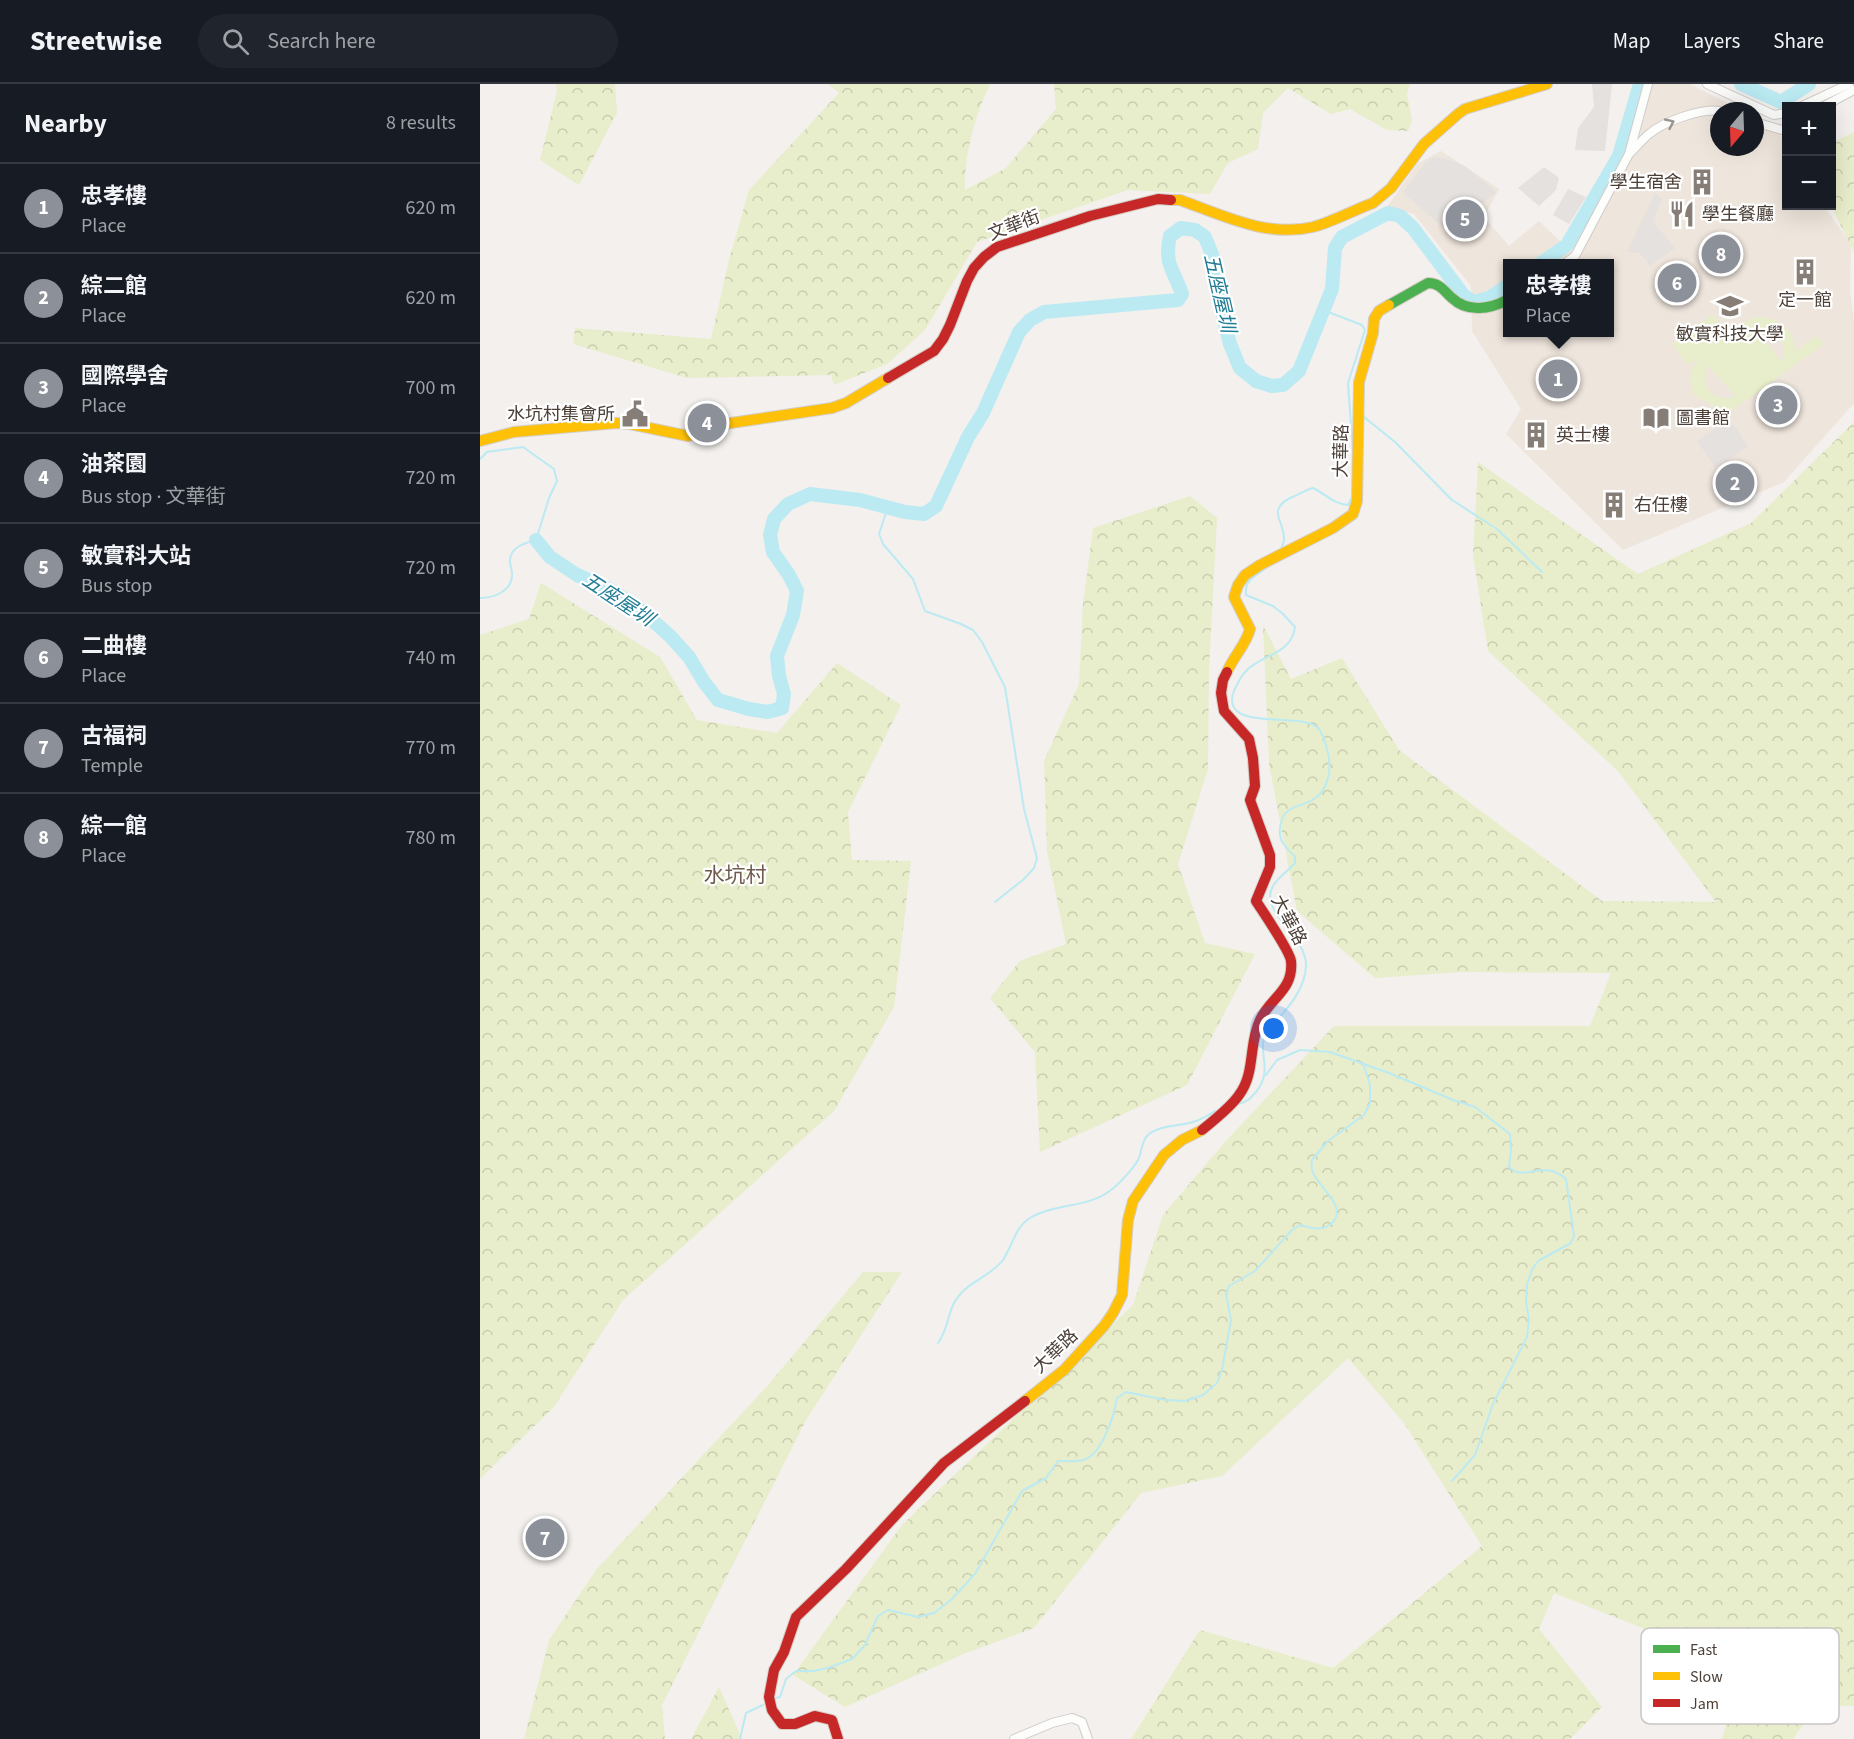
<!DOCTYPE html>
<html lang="en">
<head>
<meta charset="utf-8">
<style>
	body { margin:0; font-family:"Source Sans 3","Noto Sans TC",sans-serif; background:#20242c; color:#f1f3f6 }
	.controls { position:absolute; right:18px; top:18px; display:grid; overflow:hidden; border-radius:0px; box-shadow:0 6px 24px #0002 }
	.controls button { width:54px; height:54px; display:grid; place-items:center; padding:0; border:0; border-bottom:2px solid #363941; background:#171b24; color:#f1f3f6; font:30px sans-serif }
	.compass { position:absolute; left:1230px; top:18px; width:54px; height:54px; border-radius:50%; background:#171b24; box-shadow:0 6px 24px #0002; rotate:199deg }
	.you { position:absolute; left:794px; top:945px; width:21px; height:21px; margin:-15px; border:4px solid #fff; border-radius:50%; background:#1a73e8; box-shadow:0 0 0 9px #1a73e833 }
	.badge { display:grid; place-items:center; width:39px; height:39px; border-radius:50%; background:#8c9099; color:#fff; font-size:20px; font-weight:700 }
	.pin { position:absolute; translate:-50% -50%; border:3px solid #fff; box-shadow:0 2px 6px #0006 }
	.popup { position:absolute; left:1023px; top:175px; width:111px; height:78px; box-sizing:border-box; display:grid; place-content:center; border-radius:0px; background:#171b24; filter:drop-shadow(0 2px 4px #0005); font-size:20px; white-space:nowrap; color:#9ea1a6 }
	.popup b { font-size:22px; color:#f1f3f6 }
	.popup::after { content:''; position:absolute; left:50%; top:100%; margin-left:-12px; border:12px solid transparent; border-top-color:#171b24 }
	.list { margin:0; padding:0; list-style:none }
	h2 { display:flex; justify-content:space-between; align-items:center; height:78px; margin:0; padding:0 24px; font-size:26px }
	h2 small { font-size:20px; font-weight:400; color:#9ea1a6 }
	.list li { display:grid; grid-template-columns:39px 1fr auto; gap:18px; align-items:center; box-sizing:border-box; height:90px; padding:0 24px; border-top:2px solid #363941 }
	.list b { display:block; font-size:22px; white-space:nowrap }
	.list p { margin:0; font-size:20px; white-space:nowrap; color:#9ea1a6 }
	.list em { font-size:20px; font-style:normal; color:#9ea1a6 }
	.icon { flex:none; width:33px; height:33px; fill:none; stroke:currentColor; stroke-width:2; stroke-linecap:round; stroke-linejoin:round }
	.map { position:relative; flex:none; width:1374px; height:1655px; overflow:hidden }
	header { display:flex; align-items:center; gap:36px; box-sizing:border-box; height:84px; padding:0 30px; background:#171b24; border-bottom:2px solid #363941 }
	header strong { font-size:28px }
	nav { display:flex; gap:33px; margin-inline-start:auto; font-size:21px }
	.search { width:420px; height:54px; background:#20242c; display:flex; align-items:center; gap:15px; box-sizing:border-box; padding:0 21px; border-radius:33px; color:#9ea1a6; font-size:22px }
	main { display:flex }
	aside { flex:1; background:#171b24 }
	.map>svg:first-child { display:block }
	.education { fill:#eee5dc; fill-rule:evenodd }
	.grass { fill:#e8eecb; fill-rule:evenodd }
	.forest { fill:url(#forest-crowns) }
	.parking { fill:#e5e1de }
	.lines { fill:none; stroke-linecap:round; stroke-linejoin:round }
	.stream { stroke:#bbeaf3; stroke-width:2 }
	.river { stroke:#bbeaf3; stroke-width:14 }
	.street-casing { stroke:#d0ccc9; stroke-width:10 }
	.fast-casing { stroke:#d4cdc5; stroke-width:12 }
	.slow-casing { stroke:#d4cdc5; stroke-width:12 }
	.jam-casing { stroke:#d4cdc5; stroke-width:12 }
	.street { stroke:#fdfdfc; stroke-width:8 }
	.fast { stroke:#4caf50; stroke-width:10 }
	.slow { stroke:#ffc107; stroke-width:10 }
	.jam { stroke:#c62828; stroke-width:10 }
	.oneway { stroke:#9b9490 }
	.labels { text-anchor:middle; stroke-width:4.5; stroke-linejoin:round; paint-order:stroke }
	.poi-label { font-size:18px; fill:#4b3f37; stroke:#fff; text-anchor:start }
	.street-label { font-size:18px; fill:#4b3f37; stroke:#fff }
	.water-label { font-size:20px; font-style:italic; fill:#217e95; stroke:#fff }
	.quarter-label { font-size:21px; fill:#6f5a4d; stroke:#fff }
	.key { fill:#fff; stroke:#c9c5c3; stroke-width:1.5 }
	.key-label { font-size:16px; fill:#4b3f37 }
</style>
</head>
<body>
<header>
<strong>Streetwise</strong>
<div class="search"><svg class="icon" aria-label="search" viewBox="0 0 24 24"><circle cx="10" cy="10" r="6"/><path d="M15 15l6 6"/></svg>Search here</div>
<nav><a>Map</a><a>Layers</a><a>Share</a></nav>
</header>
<main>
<aside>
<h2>Nearby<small>8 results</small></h2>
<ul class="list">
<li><span class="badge">1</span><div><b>忠孝樓</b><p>Place</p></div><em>620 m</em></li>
<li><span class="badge">2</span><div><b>綜二館</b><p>Place</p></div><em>620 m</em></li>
<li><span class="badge">3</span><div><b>國際學舍</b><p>Place</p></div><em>700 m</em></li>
<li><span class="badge">4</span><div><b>油茶園</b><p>Bus stop · 文華街</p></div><em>720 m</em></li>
<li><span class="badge">5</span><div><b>敏實科大站</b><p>Bus stop</p></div><em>720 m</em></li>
<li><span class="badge">6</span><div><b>二曲樓</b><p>Place</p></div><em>740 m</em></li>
<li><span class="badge">7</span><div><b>古福祠</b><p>Temple</p></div><em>770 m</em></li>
<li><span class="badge">8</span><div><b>綜一館</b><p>Place</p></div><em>780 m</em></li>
</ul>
</aside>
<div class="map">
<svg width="1374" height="1655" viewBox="0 0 1374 1655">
	<defs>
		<pattern id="forest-crowns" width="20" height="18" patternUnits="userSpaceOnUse" patternTransform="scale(1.5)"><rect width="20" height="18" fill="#e8eecb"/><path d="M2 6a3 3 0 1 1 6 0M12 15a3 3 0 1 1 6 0" fill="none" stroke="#c8cdaf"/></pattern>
	</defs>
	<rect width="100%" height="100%" fill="#f3f0ed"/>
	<path class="education" d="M1173,0H1210L1264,27H1239V63H1275V32L1296,43L1306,63V122H1344L1371,160L1370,206L1374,238V319L1304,398L1143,466L1026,350L1041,325L992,247L991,202L934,130L907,123L937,80L961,67L1019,105L1004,133L1029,162L1059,137L1095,172ZM1027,180H1129V248H1027Z"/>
	<path class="grass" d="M1233,230L1249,252C1256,246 1264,237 1273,234C1294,228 1317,247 1315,268L1337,252L1344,260L1235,339L1228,332L1238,324L1214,311C1208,292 1209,290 1219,274L1208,281L1192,260ZM1286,246C1303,253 1307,260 1302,278L1277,247ZM1228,282L1255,311V312C1233,320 1218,301 1228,282Z"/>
	<g class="forest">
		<path d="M76,0H135L137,29L99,101L60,76L77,7Z"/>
		<path d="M348,0H510C495,32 484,71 485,106L526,84L576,25L574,0H930L927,10L932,36L928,47L907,46L870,25L851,30L808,4L783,29L778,65L748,79L730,110L648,106L497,158L445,246L407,280L354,301L351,291L207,294L93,260L95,244L231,255L249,176L269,106L359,9Z"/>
		<path d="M1374,48V168L1351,122L1352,59Z"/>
		<path d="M1374,338V1622H1336L1313,1655H1242L1254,1616L1218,1566L1074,1509L1059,1545L1122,1623L1090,1655H651L720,1546L853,1584L1002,1462L924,1339L868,1274L742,1392L661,1409L554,1544L486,1569L365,1623L313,1591L422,1441L653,1221L683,1131L744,1059L854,942H1110L1131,889L981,888L895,894L817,827L789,680L783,541L811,595L862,574L919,666L1122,817L1236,818L1138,687L1008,567L993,471L998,378L1158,490L1271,439Z"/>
		<path d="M710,412L737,434L729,586L728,685L698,780L725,859L775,870L707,1001L560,1068L555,968L510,914L540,877L586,860L567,767L564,677L599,600L603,520L613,444Z"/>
		<path d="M61,499L180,573L217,636L297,649L357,579L421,621L368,728L372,776L431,777L414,923L354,1027L143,1216L73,1324L0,1395V551L49,535Z"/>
		<path d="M383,1188H422L326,1336L182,1621L185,1655H44L69,1556L116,1486L289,1300Z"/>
		<path d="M239,1603L262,1655H211Z"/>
	</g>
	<g class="parking">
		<path d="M1112,0H1132L1125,67L1095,66L1098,44L1114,23Z"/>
		<path d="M955,73L970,76L985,82L1016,108L969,149L923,108L946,78Z"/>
		<path d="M1064,83L1079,94L1076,106L1059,122L1038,104Z"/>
		<path d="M1088,105L1106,113L1089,140L1073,131Z"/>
		<path d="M1175,109L1182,115L1173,138L1195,164L1170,182L1160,169L1147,168Z"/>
		<path d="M1249,335L1268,362L1236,384L1217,357Z"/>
	</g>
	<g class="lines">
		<g class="stream">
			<path d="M843,226L882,241L885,246L868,299L873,369"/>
			<path d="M884,333L915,358L972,416L1017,445L1062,488"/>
			<path d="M0,375L7,368L43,363L74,385L77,397L69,414L56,456C45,459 29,463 30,478C30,483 33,488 32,492C31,508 13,514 0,514"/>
			<path d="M408,423L399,450L403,460L433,495L445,527L481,540L493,546L502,558L525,603L544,725L557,774L554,784L544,795L515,818"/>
			<path d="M801,466C801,465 804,457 804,456C805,437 786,427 810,414C818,411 825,406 833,404C846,410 853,420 868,421L872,413"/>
			<path d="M786,991L797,976L820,966L850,968L909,989L973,1016L995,1023L1030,1050L1031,1066L1029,1083C1045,1099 1062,1074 1086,1095L1094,1152L1091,1159L1058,1177L1052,1186L1047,1200L1046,1218L1049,1235L1047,1253L1013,1320L995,1371L972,1397"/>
			<path d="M758,1020C767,1018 770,1015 776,1008C795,985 775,967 787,947C789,943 794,940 796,937C810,922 825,904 826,882C827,851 778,828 793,802C798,793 808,787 815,779V773C811,768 806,764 803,759C797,750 800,732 809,726C817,721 827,720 834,715C850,705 852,681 847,665C845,658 843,649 838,644C822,628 752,646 752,616C752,610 755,604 758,599C760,595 763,590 766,587C781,571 812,570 815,543L803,530L793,522L766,511C764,495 777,491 789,482"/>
			<path d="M458,1259C467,1247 467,1235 473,1221C483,1199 509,1194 523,1176C532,1163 535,1143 550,1134C575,1119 609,1124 631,1106C639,1100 653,1085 658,1076C662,1068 661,1057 668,1051C680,1040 701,1043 716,1037C723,1035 729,1030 736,1027"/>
			<path d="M296,1614L300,1613L306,1595L316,1587H333L348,1584L372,1575L385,1561L398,1532L408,1526L438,1533L454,1529L472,1515L495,1490L542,1407L566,1394L578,1377C585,1377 596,1378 603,1376C622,1371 634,1332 637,1314L646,1308L686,1316L705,1317L723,1311L737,1299L742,1286L751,1236L746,1210L749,1202L775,1187L812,1146L820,1141C831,1144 843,1148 852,1139C869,1122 836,1102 832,1086C831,1082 832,1079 832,1076L848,1057L884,1031L890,1019V1001L883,979"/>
			<path d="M260,1655L266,1629L283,1621"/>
		</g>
		<g class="river">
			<path d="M1261,0L1301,18L1329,0"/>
			<path d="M1060,180L1087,161L1139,72L1160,0"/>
			<path d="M56,456L70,473L97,491L127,504L156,522L190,552L209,573L224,598L238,616L269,625L288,628L302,624L304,610L299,592L297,572L313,531L317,507L309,491L293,468L290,451L294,435L308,420L330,410L380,416L425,428L444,430L456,422L488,353L503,329L539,248L550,236L564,228L698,216L702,210C693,184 684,181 690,152L701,144L715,146L725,153L733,173L745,241L750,260L760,284L776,297L792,302L803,301L819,287L852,205L855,164L862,153L908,129L920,132L933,144L984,212L994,218L1009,214L1027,202"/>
		</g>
		<g class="street-casing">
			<g id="street">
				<path d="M1227,0L1294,31L1306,29"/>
				<path d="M1322,22L1369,0"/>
				<path d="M1344,22L1374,6"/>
				<path d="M1275,38L1302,46L1306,43"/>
				<path d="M1149,70C1156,63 1162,56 1169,50C1183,38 1221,24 1239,27"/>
				<path d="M1084,180L1095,172L1149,70L1168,0"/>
				<path d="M534,1655L572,1639L592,1634L602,1638L608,1655"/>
			</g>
		</g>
		<g class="fast-casing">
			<path id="fast" d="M909,221L948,199C960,199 964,207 972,214C988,229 1010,225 1027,216"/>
		</g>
		<g class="slow-casing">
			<g id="slow">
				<path d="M691,116H700C742,131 787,154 833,143C852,138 874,126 893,119L911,104L944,60L978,30L985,25L1067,0"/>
				<path d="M0,357L34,348L137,339L150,340L208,352L244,340L352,324L366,319L408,294"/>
				<path d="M747,588C753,573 766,561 770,545L754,513L758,501L765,491L780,481L853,444L873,430L877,417L879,298L893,249L894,235L899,227L909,221"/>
				<path d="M545,1317L584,1286L624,1242L633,1229L642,1211L648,1136L653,1117L684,1071L702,1056L722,1046"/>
			</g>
		</g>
		<g class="jam-casing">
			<g id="jam">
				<path d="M408,294L454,267L463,255L470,241L487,197L494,184L504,173L517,163L610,132L678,115L691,116"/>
				<path d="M722,1046C733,1037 751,1023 759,1011C776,988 768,961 780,936C790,914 814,906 811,877C810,867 783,828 776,817L790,783V771L770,716L775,702L773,674L769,655L744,627L741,609L743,596L747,588"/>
				<path d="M358,1655L352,1636L335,1632L315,1640H302L292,1626L289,1613L294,1586L304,1568L316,1533L366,1485L464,1379L545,1317"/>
			</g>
		</g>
		<use href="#street" class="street"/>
		<use href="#fast" class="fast"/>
		<use href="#slow" class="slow"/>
		<use href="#jam" class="jam"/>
	</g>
	<defs><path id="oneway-chevron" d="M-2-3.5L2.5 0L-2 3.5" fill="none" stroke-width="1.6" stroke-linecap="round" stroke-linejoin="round" transform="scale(1.5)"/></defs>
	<use class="oneway" href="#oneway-chevron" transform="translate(1190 39) rotate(-25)"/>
	<defs>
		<g id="building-bare" transform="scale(2.07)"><path d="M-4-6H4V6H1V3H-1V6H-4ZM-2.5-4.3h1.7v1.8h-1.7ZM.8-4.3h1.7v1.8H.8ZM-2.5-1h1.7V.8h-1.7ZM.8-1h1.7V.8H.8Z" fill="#867d77" stroke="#fff" stroke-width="2.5" paint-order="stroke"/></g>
		<g id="restaurant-bare" transform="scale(2.07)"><path d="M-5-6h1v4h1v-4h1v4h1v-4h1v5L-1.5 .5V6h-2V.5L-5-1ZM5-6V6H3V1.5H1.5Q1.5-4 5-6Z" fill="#867d77" stroke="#fff" stroke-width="2.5" paint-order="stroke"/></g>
		<g id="university-bare" transform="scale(2.07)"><path d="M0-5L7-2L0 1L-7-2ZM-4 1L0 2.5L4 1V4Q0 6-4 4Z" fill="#867d77" stroke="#fff" stroke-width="2.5" paint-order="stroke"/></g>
		<g id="civic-bare" transform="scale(2.07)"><path d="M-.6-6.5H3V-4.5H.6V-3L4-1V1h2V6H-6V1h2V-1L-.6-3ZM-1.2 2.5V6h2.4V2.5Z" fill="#867d77" stroke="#fff" stroke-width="2.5" paint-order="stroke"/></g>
		<g id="library-bare" transform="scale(2.07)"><path d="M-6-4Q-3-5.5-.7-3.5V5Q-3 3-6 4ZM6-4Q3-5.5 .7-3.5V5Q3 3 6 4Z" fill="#867d77" stroke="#fff" stroke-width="2.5" paint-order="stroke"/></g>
	</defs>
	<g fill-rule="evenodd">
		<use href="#building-bare" x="1222" y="98"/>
		<use href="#restaurant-bare" x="1202" y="130"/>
		<use href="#building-bare" x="1325" y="188"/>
		<use href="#university-bare" x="1250" y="222"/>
		<use href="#civic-bare" x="155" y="330"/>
		<use href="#library-bare" x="1176" y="334"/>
		<use href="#building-bare" x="1056" y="351"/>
		<use href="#building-bare" x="1134" y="421"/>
	</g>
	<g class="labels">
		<g class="poi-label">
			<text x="1202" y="104" text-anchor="end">學生宿舍</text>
			<text x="1222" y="136">學生餐廳</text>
			<text x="1325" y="222" text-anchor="middle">定一館</text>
			<text x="1250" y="256" text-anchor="middle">敏實科技大學</text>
			<text x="135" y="336" text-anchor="end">水坑村集會所</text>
			<text x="1196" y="340">圖書館</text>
			<text x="1076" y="357">英士樓</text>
			<text x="1154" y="427">右任樓</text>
		</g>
		<g class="street-label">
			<text transform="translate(534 141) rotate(-21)" y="6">文華街</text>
			<text transform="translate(861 367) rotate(-89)" y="6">大華路</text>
			<text transform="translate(809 836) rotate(62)" y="6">大華路</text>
			<text transform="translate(575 1267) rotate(-44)" y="6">大華路</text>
		</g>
		<g class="water-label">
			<text transform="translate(740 209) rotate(77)" y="7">五座屋圳</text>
			<text transform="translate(138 515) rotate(33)" y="7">五座屋圳</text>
		</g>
		<g class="quarter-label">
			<text x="255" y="798">水坑村</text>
		</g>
	</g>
	<rect x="1161" y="1544" width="198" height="96" rx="9" class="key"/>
	<rect x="1173" y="1561" width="27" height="8" fill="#4caf50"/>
	<rect x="1173" y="1588" width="27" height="8" fill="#ffc107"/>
	<rect x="1173" y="1615" width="27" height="8" fill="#c62828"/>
	<g class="key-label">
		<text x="1210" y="1571">Fast</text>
		<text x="1210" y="1598">Slow</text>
		<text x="1210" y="1625">Jam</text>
	</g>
</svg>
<div class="controls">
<button>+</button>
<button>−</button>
</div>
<svg class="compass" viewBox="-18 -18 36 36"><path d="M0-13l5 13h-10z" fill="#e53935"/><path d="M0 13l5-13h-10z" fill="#9ea1a6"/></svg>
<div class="you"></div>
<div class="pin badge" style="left:1078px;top:295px">1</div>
<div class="popup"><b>忠孝樓</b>Place</div>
<div class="pin badge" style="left:1255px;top:399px">2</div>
<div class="pin badge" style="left:1298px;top:321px">3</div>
<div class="pin badge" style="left:227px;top:339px">4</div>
<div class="pin badge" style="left:985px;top:135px">5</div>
<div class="pin badge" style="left:1197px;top:199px">6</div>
<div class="pin badge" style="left:65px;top:1454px">7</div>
<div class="pin badge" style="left:1241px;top:170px">8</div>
</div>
</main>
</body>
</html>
